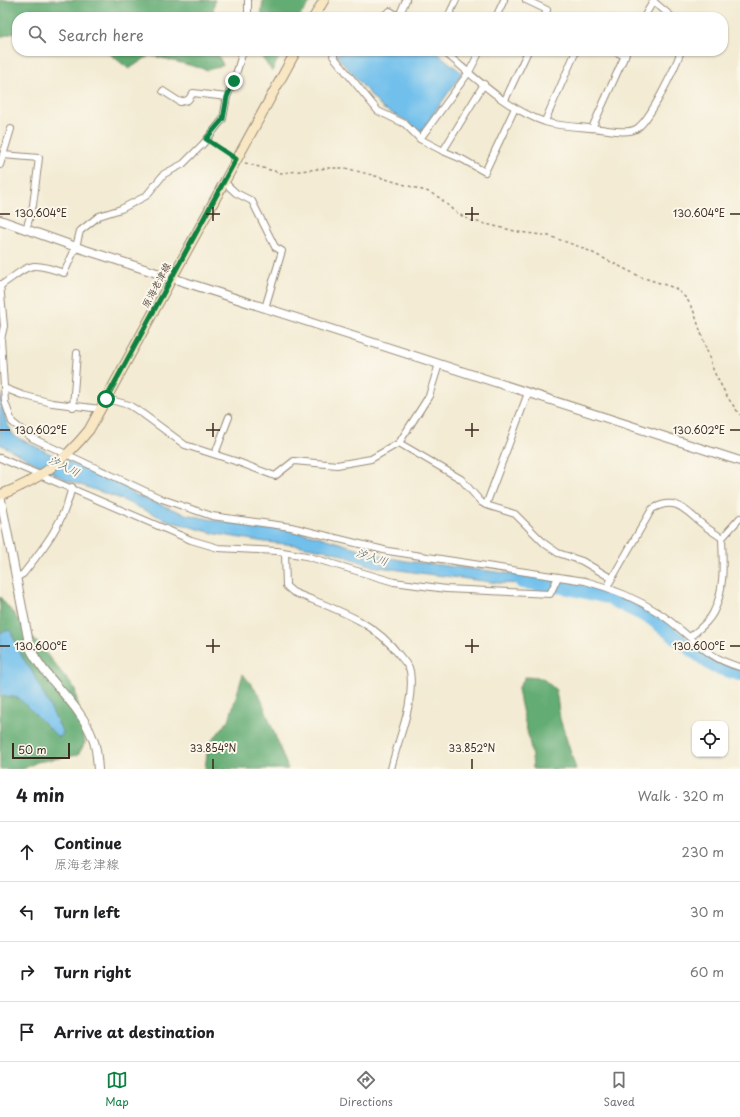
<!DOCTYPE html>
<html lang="en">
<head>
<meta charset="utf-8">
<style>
	body { margin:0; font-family:"Playpen Sans","Klee One",sans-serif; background:#f2f2f2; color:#202124 }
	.controls { position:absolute; right:12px; bottom:12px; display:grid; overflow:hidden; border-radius:8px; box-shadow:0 1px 3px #0004 }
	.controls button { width:36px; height:36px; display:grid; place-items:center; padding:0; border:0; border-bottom:1px solid #e0e0e0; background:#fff; color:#202124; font:20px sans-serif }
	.scale { position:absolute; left:12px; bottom:10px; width:58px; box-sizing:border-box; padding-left:4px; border:2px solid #3b2a1e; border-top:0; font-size:11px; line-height:14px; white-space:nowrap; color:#3b2a1e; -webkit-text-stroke:3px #fbf7ec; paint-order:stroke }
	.stop { position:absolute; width:12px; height:12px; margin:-9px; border:3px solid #0b8043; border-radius:50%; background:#fff }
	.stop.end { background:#0b8043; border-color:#fff; box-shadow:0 1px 4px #0008 }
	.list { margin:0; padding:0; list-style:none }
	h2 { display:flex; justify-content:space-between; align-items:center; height:52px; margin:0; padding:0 16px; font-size:17px }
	h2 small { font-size:13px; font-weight:400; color:#757577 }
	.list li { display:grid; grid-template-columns:26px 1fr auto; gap:12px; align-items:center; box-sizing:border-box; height:60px; padding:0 16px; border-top:1px solid #e0e0e0 }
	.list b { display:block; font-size:15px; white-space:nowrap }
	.list p { margin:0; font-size:13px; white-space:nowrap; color:#757577 }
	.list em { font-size:13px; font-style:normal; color:#757577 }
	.icon { flex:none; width:22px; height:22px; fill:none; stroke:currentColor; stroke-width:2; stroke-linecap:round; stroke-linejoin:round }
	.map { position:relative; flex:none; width:740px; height:769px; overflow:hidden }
	.search { position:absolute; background:#fff; box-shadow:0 1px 3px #0004; left:12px; right:12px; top:12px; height:44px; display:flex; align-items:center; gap:10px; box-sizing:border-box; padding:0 14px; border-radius:16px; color:#757577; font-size:15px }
	.sheet { height:292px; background:#fff }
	nav { display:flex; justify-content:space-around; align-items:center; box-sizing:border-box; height:56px; border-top:1px solid #e0e0e0; background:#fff; font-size:11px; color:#757577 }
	nav a { display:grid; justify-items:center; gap:2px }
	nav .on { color:#0b8043 }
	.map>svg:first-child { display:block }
	.forest { fill:#63ac73; stroke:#4f6b48 }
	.water { fill:#71c0ec; stroke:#567585 }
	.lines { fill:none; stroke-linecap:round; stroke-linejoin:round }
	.river { stroke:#71c0ec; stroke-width:14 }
	.minor-casing { stroke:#978a78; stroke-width:8 }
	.tertiary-casing { stroke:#978a78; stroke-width:10 }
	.secondary-casing { stroke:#978a78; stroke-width:11 }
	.path { stroke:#978a78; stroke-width:1.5; stroke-dasharray:3 3; stroke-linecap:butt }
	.minor { stroke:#fff; stroke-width:6 }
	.tertiary { stroke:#fff; stroke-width:8 }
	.secondary { stroke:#f9e7c3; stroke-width:9 }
	.route { stroke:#0b8043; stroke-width:5 }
	.ticks { fill:none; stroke:#3b2a1e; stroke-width:1.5 }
	.labels { text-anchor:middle; stroke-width:4; stroke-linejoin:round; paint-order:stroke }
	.street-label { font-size:10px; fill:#3b2a1e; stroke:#fbf7ec }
	.water-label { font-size:11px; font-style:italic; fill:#4b575c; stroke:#fbf7ec }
	.ticks-label { font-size:10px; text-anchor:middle; fill:#3b2a1e; stroke:#fbf7ec; stroke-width:4; stroke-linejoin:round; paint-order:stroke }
</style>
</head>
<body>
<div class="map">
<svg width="740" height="769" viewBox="0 0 740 769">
	<rect width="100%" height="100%" fill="#fbf7ec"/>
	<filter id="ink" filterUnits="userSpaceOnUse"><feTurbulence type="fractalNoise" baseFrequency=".025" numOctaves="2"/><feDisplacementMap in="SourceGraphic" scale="8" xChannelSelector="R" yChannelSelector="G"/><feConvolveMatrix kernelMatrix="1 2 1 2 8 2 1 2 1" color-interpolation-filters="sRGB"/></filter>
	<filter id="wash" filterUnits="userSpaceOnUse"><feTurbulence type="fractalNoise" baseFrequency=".012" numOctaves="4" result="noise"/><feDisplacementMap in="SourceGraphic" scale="16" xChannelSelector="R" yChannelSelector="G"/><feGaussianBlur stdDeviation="0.9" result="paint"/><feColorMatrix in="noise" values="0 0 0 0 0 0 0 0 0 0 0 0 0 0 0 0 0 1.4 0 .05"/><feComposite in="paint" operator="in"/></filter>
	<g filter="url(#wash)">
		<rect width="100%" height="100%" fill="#f3ebd3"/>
		<g class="forest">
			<path d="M0,0H215L212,17H17V32L0,37Z"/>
			<path d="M263,0H312L299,17H261Z"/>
			<path d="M106,51H216L223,65L208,70L150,55L129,69Z"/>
			<path d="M260,51H282L272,71L260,55Z"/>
			<path d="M0,597L75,689L85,743L78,755L37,762L23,769H0V695L19,698L59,738L63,733L33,673L22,657L10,630L0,633Z"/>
			<path d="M243,674L260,696L288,769H205L208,745L229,720Z"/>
			<path d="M525,677L542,678L556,690L560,719L576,769H533C532,742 522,716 518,689Z"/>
		</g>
		<g class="water">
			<path d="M340,51H435L462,73L420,133L407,121L382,108L337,56Z"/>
			<path d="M0,391L6,422L14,436L53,455L114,480L136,495L185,514L218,521L283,528L320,537L385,557L406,561L554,579L552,585L499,583L420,573L372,566L334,552L296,545L265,542L217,534L169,521L116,497L66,480L0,444Z"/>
			<path d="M10,630L22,657L33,673L63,733L59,738L19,698L0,695V633Z"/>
		</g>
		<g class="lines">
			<path class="river" d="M522,582L564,587L607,597L652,619L713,666L740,674"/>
		</g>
	</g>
	<g filter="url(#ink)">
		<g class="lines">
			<g class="minor-casing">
				<g id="minor">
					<path d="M248,0V17"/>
					<path d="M526,0L547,10L544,17"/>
					<path d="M653,1L672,17"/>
					<path d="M399,16L406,0"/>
					<path d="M381,17L390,11L400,17"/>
					<path d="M448,17L456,0"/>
					<path d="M496,17L504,0"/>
					<path d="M644,17L654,0"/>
					<path d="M336,51L333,56L378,111L405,124L420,139"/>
					<path d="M443,51C475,77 506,109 545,122C562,127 582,127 600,129C610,130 627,134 636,129C650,121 675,68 681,51"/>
					<path d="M480,51L469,72L420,139L443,151L484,84"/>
					<path d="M614,51L625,56"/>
					<path d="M163,91L180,102L188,100L193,93L227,97"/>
					<path d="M505,100L528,51"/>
					<path d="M545,121L576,51"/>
					<path d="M592,128L627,51"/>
					<path d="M443,151L462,159L485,172L515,108"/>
					<path d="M3,155L39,158L33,205L26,230"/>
					<path d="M0,165L11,129"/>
					<path d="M224,182L236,193L252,201L275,247L282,251L265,308"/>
					<path d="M0,284L4,326L1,339L5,402L12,422L32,438L162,499L212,516L291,527L388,551L585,581C611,588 636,598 659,613C688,632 704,658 740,667"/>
					<path d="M0,286C31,265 28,260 64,273L76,247L80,231L99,216L121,209L146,196L164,174L183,164L203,144L223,119L227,97L234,81L243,51"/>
					<path d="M4,388L22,395L52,403L101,409"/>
					<path d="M107,399L129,405L143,414L185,445L238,462L275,476L294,461L337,465L371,459L399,443L429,396L439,364"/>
					<path d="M73,407L77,353"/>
					<path d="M399,443L461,479L481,502L486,505L515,514L545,544L558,553L582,561L611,578"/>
					<path d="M215,454L229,417"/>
					<path d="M0,458L191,540L218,548L277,551L306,556L394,582L446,589L550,594L558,577"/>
					<path d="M486,505L528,393"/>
					<path d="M285,553L286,586L293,592C333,609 373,619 400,656C403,660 409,666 410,671C415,704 398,738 391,769"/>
					<path d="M16,578L23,574C45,546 64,522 72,487"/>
					<path d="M607,587L652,509C675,496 684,509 701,523C708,529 715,533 722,538"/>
					<path d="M690,637C698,630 708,623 713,613C725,591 723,562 722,538L740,518"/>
				</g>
			</g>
			<g class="tertiary-casing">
				<g id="tertiary">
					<path d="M0,220L76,247L740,461"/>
					<path d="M0,495L30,648C46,681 80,703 93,739C97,748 97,759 98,769"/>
				</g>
			</g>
			<g class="secondary-casing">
				<g id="secondary">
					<path d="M314,17L324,0"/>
					<path d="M0,495C39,480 63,462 89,430L296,51"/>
				</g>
			</g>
			<g class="path">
				<path d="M212,143L231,155"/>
				<path d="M245,163L281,173L328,168H345L372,175L429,192L440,198L454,211L469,220L519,232L549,236L583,248L641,277L675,288L687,299L694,312L714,372L728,398L740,415"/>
			</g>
			<use href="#minor" class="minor"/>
			<use href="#tertiary" class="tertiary"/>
			<use href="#secondary" class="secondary"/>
		</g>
	</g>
	<g class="lines" filter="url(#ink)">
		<path class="route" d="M106,399L236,159L206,139L223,119L227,97L234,81"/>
	</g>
	<path class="ticks" d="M213,207V221M472,207V221M0,214H10M206,214H220M465,214H479M730,214H740M213,423V437M472,423V437M0,430H10M206,430H220M465,430H479M730,430H740M213,639V653M472,639V653M0,646H10M206,646H220M465,646H479M730,646H740M213,759V769M472,759V769"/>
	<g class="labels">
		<g class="street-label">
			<text transform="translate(156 285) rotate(-62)" y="4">原海老津線</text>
		</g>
		<g class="water-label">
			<text transform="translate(64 466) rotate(26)" y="4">汐入川</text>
			<text transform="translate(372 557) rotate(18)" y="4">汐入川</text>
		</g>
	</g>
	<g class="ticks-label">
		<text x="699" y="217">130.604°E</text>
		<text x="41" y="217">130.604°E</text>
		<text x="699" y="434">130.602°E</text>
		<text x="41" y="434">130.602°E</text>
		<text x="699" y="650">130.600°E</text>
		<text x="41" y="650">130.600°E</text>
		<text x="213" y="752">33.854°N</text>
		<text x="472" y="752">33.852°N</text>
	</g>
</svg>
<div class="controls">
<button><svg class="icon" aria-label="locate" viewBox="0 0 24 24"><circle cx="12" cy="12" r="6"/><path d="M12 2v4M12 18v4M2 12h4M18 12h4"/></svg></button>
</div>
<div class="scale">50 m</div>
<div class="stop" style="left:106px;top:399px"></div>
<div class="stop end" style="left:234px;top:81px"></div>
<div class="search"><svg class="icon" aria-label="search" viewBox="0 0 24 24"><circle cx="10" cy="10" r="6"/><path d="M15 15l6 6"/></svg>Search here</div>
</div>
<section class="sheet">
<h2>4 min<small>Walk · 320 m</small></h2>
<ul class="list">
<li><svg class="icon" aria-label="ahead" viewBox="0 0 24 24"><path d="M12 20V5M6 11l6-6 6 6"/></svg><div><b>Continue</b><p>原海老津線</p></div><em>230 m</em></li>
<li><svg class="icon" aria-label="left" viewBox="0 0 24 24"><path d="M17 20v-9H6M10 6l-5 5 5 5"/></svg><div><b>Turn left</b></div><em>30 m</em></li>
<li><svg class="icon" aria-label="right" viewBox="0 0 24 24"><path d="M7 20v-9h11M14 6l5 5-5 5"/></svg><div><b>Turn right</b></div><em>60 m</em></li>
<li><svg class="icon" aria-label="arrive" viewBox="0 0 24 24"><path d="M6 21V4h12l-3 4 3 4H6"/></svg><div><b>Arrive at destination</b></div></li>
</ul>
</section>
<nav>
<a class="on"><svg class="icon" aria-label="map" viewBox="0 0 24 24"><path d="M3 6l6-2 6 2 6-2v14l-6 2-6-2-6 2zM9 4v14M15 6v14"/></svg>Map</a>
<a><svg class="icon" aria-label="directions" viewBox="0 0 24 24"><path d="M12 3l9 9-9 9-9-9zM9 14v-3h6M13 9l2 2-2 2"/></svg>Directions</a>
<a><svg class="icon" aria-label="saved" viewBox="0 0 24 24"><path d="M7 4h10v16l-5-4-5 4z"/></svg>Saved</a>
</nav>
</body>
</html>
